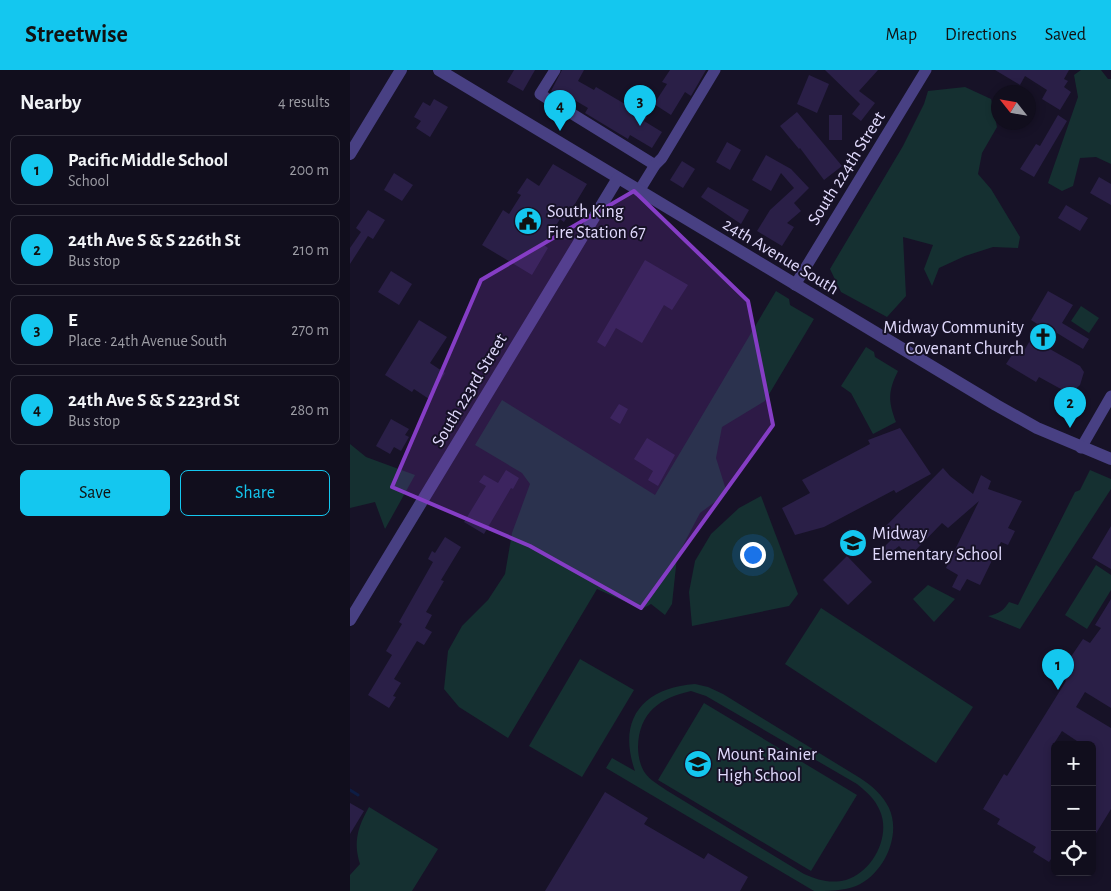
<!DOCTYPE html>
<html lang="en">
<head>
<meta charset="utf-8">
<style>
	body { margin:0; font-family:"Alegreya Sans",sans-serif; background:#1a1726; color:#f1f3f6 }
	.controls { position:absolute; right:15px; bottom:15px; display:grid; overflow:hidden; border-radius:8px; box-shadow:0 2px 8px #0003 }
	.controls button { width:45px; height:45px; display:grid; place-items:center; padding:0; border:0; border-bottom:1px solid #302e3b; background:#110e1d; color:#f1f3f6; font:25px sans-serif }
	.compass { position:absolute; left:641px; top:15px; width:45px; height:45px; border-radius:50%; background:#110e1d; box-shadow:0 2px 8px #0003; rotate:301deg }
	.you { position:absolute; left:402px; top:484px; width:18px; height:18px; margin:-12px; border:4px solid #fff; border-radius:50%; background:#1a73e8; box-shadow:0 0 0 8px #1a73e833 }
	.badge { display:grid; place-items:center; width:32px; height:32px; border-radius:50%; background:#14c7ef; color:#111; font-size:16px; font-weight:700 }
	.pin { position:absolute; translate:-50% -41px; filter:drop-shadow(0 1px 2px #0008) }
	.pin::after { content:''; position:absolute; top:26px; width:18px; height:15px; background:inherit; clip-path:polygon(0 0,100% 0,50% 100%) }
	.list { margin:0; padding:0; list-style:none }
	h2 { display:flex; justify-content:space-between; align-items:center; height:65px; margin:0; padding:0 20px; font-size:21px }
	h2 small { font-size:16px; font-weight:400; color:#9c9ca4 }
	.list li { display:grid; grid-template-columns:32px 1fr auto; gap:15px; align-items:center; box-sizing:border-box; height:70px; margin:0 10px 10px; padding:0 10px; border:1px solid #302e3b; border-radius:8px }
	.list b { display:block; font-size:19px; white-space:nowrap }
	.list p { margin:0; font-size:16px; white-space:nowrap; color:#9c9ca4 }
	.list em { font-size:16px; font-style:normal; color:#9c9ca4 }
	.actions { display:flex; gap:10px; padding:15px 20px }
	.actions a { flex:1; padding:11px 0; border:1px solid #14c7ef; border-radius:8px; text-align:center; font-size:18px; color:#14c7ef }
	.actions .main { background:#14c7ef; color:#111 }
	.icon { flex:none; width:28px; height:28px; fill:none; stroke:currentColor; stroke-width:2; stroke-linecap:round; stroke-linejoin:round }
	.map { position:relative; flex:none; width:761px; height:821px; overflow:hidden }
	header { display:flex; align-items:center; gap:30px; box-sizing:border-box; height:70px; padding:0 25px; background:#14c7ef; color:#111 }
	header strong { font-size:24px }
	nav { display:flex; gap:28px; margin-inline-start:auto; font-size:18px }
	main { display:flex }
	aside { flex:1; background:#110e1d }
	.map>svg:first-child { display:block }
	.green { fill:#153031; fill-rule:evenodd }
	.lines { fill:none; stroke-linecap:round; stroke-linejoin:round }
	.stream { stroke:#0e1d44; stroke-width:3 }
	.building { fill:#2a1f47 }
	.minor { stroke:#484083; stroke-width:11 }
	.tertiary { stroke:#484083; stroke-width:12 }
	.marked { fill:#853dc5; fill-opacity:0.2; stroke:#853dc5; stroke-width:4; stroke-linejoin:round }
	.labels { text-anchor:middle; stroke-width:4; stroke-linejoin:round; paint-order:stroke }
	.street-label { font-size:18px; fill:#e1dafd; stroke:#171227 }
	.poi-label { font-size:18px; fill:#e1dafd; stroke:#171227; text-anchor:start }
</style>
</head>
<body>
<header>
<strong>Streetwise</strong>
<nav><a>Map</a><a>Directions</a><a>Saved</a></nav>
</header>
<main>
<aside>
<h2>Nearby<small>4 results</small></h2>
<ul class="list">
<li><span class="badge">1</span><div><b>Pacific Middle School</b><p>School</p></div><em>200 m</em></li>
<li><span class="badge">2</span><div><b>24th Ave S &amp; S 226th St</b><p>Bus stop</p></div><em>210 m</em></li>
<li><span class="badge">3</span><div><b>E</b><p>Place · 24th Avenue South</p></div><em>270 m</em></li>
<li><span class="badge">4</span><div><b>24th Ave S &amp; S 223rd St</b><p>Bus stop</p></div><em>280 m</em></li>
</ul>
<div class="actions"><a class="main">Save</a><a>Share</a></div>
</aside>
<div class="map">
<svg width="761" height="821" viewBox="0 0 761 821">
	<rect width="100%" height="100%" fill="#171227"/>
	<g class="green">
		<path d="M731,0H751L758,9H761V94L746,87L730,88L723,116L712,121L698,113L728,27L724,5Z"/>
		<path d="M615,17L641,29L647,57L632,83L628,104L641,119L670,167L668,178L643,177L615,186L589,198L582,216L574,199L583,175L553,167L556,226L537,247L491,222L480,199L553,76L574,34L578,21Z"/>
		<path d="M426,221L439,229L440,235L464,249L415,331L372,357L366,388L377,423L350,443L327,487L322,534L315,545L301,534L292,539L247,519L158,668L109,637L94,619L98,581L112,556L138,530L155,504L162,463L180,414L172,403L125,375L152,330L305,425Z"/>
		<path d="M731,236L749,248L739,263L721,251Z"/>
		<path d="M516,277L524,282L525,287L548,301C538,321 538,331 546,352L523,364L501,323L491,316Z"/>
		<path d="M0,374L16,387L65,405L35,459L25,432L0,438Z"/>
		<path d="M740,400L761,409V419L670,559L638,546C649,544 654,540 659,532L668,535L725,422L730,420Z"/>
		<path d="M411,426L448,524L439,536L342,556L339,522L345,491L361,464L389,438Z"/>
		<path d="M746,495L761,505V520L737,559L715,545Z"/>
		<path d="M578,515L605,529L584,552L563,529Z"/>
		<path d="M471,538L623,637L586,693L435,594Z"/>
		<path d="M230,589L284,620L232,707L179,676Z"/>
		<path d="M345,614L358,617L373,624L510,708C522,716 532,724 539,738C552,766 533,805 506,816C492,821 478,821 464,821L256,698L262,688L285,701C267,650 292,618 345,614ZM341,621L356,626L507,714C517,722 525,729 530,741C541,766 523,802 496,810C480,814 468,810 454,804L316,720C309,715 300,710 295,703C290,696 288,685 288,677C289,642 310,628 341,621Z"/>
		<path d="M354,633L507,725L461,801L308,710Z"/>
		<path d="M19,737L88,779L62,821H0V805L10,794C3,771 8,757 19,737Z"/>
	</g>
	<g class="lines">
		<path class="stream" d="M0,720L8,725"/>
	</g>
	<g class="building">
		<path d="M164,0H185L173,21L157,12Z"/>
		<path d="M212,0H234L228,11L244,20L246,17L297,47L294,51L312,62L302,78L280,65L278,69L235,43L238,38L211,22L209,26L201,21Z"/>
		<path d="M320,0H356L341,26L335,22L321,45L304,34L317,14L312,12Z"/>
		<path d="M475,0H528L509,21L525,33L511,51L502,44L510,34Z"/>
		<path d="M645,0H719L714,9L718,11L714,17L721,22L710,40L692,29L697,20L675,6L670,15Z"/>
		<path d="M459,5L479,14L467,43L447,34Z"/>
		<path d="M84,29L98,37L80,67L66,58L71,51L64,47L73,32L80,36Z"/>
		<path d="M447,42L492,96L474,110L450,78L449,79L430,56Z"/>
		<rect x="479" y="45" width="13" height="25"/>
		<path d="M708,45L717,51L684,107L670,99L686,74L690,76Z"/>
		<path d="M377,72L391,80L380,100L366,92Z"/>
		<path d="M416,85L441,99L459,118L444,133L451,141L437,153L444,157L432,176L407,161L420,140L444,118L431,103L421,121L402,110Z"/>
		<path d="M332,91L345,99L333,118L320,110Z"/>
		<path d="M203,94L237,114L214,152L210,149L194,175L198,178L182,205L132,175L153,140L159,144L171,125L167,123L177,108L189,116Z"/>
		<path d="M44,103L63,115L52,131L34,120Z"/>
		<path d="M749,107L761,114V135L740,123Z"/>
		<path d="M358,117L399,140L391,154L351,127Z"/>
		<path d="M716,135L738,148L730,161L708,148Z"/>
		<path d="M18,140L35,150L23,169L18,166L0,194V178L11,162L6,158Z"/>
		<path d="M295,190L338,215L322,240L314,235L292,273L266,258L255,277L247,272Z"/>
		<path d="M41,201L62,214L49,235L28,222Z"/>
		<path d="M698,221L723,235L712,253L739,269L733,279L707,263L698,278L730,296L734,302L730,315L720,324L689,307L686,312L656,294L664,282L671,286L689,255L681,250Z"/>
		<path d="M69,250L97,267L80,293L95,303L79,329L64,319L62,322L35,305Z"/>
		<path d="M269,334L278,339L270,354L260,348Z"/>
		<path d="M41,349L59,359L55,365L59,367L51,381L44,377L40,384L26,376Z"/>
		<path d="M550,358L581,404L546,423L544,420L474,457L445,465L432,438L460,423L452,410L520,374L518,370Z"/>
		<path d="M297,368L325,385L308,416L298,410L303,401L284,389Z"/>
		<path d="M593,398L600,406L623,424L631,405L641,411L638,419L672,431L658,458L665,461L658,475L651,472L630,515L617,509L610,521L602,517L608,505L596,498L629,431L598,458L592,453L559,487L549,476L538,485L532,479L542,469L533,459Z"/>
		<path d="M156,400L169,408L163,419L161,418L134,464L114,452L136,416L129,412L134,405L148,413Z"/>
		<path d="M761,456V499L742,488Z"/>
		<path d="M95,467L111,477L91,510L94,511L76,542L82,545L75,558L82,562L74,575L67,571L44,609L51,613L43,626L46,627L39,638L18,625L42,585L36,581L52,554L49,552L83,492L78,489L82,481L85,483Z"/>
		<path d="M497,486L522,512L498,535L473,510Z"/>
		<path d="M761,529V638L735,622L726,637L761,658V739L742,770V675H733L712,661L705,672V783L699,792L683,782L686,777L647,754L650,749L633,739L654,704L657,706L716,611L713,609L723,594L718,591L733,569L740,573L751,558L745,555Z"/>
		<path d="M255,722L298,748L294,754L354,789L358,783L398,807L390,821H195Z"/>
		<path d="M0,733L14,741L0,764Z"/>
	</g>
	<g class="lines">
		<g class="minor">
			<path d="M205,0L190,24L305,95"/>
			<path d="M289,121L305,95L312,88L365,0"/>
			<path d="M445,215L576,0"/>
			<path d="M731,378L761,326"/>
		</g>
		<g class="tertiary">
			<path d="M89,0L646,335L687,358L761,389"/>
			<path d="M0,84L51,0"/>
			<path d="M0,550L268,108"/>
		</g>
	</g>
	<path class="marked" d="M284,121L398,231L423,355L291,538L180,476L42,417L131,210Z"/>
	<defs>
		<g id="civic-disc" transform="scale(1.4375)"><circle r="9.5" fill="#14c7ef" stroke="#171227"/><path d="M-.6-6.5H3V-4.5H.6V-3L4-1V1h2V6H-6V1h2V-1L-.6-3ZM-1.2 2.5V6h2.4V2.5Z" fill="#111"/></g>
		<g id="church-disc" transform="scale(1.4375)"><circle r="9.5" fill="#14c7ef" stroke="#171227"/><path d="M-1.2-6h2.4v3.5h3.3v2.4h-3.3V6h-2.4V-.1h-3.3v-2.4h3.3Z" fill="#111"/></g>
		<g id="school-disc" transform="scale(1.4375)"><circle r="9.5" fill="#14c7ef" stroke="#171227"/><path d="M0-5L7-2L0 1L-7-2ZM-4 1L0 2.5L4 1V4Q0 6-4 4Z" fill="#111"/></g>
	</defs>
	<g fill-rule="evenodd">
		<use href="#civic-disc" x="178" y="151"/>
		<use href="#church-disc" x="693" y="267"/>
		<use href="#school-disc" x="503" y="473"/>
		<use href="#school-disc" x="348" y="694"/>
	</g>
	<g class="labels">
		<g class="street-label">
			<text transform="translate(496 98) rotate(-58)" y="6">South 224th Street</text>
			<text transform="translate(431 186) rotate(31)" y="6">24th Avenue South</text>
			<text transform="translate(119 320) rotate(-59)" y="6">South 223rd Street</text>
		</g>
		<g class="poi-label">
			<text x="197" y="147">South King<tspan x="197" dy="21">Fire Station 67</tspan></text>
			<text x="674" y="263" text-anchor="end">Midway Community<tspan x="674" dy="21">Covenant Church</tspan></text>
			<text x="522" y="469">Midway<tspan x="522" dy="21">Elementary School</tspan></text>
			<text x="367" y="690">Mount Rainier<tspan x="367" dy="21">High School</tspan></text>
		</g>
	</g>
</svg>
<div class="controls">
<button>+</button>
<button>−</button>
<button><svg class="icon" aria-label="locate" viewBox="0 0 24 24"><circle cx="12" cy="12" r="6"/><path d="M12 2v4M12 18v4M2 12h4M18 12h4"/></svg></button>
</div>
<svg class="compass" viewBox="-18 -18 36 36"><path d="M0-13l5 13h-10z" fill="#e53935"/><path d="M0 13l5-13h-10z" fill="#9c9ca4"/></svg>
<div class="you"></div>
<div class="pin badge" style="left:708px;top:620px">1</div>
<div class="pin badge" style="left:720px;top:358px">2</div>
<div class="pin badge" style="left:290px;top:56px">3</div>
<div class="pin badge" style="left:210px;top:61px">4</div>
</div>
</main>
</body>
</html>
